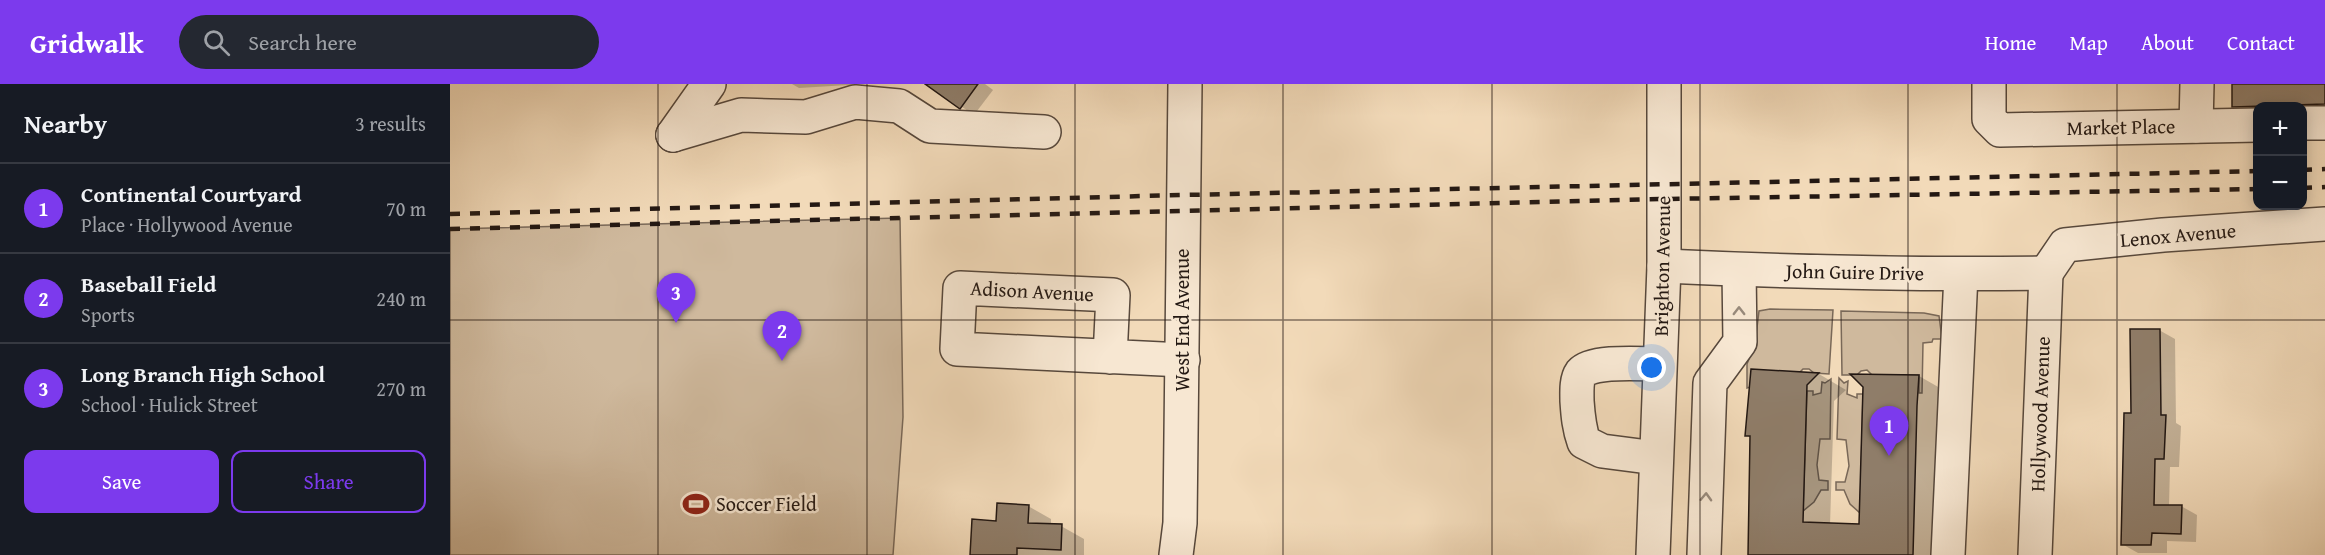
<!DOCTYPE html>
<html lang="en">
<head>
<meta charset="utf-8">
<style>
	body { margin:0; font-family:"Gentium Book Plus",serif; background:#242831; color:#f1f3f6 }
	.controls { position:absolute; right:18px; top:18px; display:grid; overflow:hidden; border-radius:12px; box-shadow:0 3px 15px #0003 }
	.controls button { width:54px; height:54px; display:grid; place-items:center; padding:0; border:0; border-bottom:2px solid #363941; background:#171b24; color:#f1f3f6; font:30px sans-serif }
	.you { position:absolute; left:1202px; top:284px; width:21px; height:21px; margin:-15px; border:4px solid #fff; border-radius:50%; background:#1a73e8; box-shadow:0 0 0 9px #1a73e833 }
	.badge { display:grid; place-items:center; width:39px; height:39px; border-radius:50%; background:#7c3aed; color:#fff; font-size:20px; font-weight:700 }
	.pin { position:absolute; translate:-50% -50px; filter:drop-shadow(0 2px 3px #0008) }
	.pin::after { content:''; position:absolute; top:32px; width:21px; height:18px; background:inherit; clip-path:polygon(0 0,100% 0,50% 100%) }
	.list { margin:0; padding:0; list-style:none }
	h2 { display:flex; justify-content:space-between; align-items:center; height:78px; margin:0; padding:0 24px; font-size:26px }
	h2 small { font-size:20px; font-weight:400; color:#9ea1a6 }
	.list li { display:grid; grid-template-columns:39px 1fr auto; gap:18px; align-items:center; box-sizing:border-box; height:90px; padding:0 24px; border-top:2px solid #363941 }
	.list b { display:block; font-size:22px; white-space:nowrap }
	.list p { margin:0; font-size:20px; white-space:nowrap; color:#9ea1a6 }
	.list em { font-size:20px; font-style:normal; color:#9ea1a6 }
	.actions { display:flex; gap:12px; padding:18px 24px }
	.actions a { flex:1; padding:14px 0; border:2px solid #7c3aed; border-radius:12px; text-align:center; font-size:21px; color:#7c3aed }
	.actions .main { background:#7c3aed; color:#fff }
	.icon { flex:none; width:33px; height:33px; fill:none; stroke:currentColor; stroke-width:2; stroke-linecap:round; stroke-linejoin:round }
	.map { position:relative; flex:none; width:1875px; height:471px; overflow:hidden }
	header { display:flex; align-items:center; gap:36px; box-sizing:border-box; height:84px; padding:0 30px; background:#7c3aed; color:#fff }
	header strong { font-size:28px }
	nav { display:flex; gap:33px; margin-inline-start:auto; font-size:21px }
	.search { width:420px; height:54px; background:#242831; display:flex; align-items:center; gap:15px; box-sizing:border-box; padding:0 21px; border-radius:33px; color:#9ea1a6; font-size:22px }
	main { display:flex }
	aside { flex:1; background:#171b24 }
	.map>svg:first-child { display:block }
	.green { fill:#cfb99d; stroke:#796858; stroke-width:1.5 }
	.shadow { fill:#0003 }
	.building { fill:#8f7d69; stroke:#231813; stroke-width:1.5 }
	.lines { fill:none; stroke-linecap:round; stroke-linejoin:round }
	.minor-casing { stroke:#57483c; stroke-width:36 }
	.minor { stroke:#f7e7d2; stroke-width:33 }
	.rail { stroke:#231813; stroke-width:4.5; stroke-dasharray:10 10; stroke-linecap:butt }
	.oneway { stroke:#988a7c }
	.grid { fill:none; stroke:#231813; stroke-width:1.5; stroke-opacity:0.55 }
	.labels { text-anchor:middle; stroke-width:5; stroke-linejoin:round; paint-order:stroke }
	.street-label { font-size:20px; fill:#231813; stroke:#f7e7d2 }
	.poi-label { font-size:20px; fill:#231813; stroke:#f7e7d2; text-anchor:start }
</style>
</head>
<body>
<header>
<strong>Gridwalk</strong>
<div class="search"><svg class="icon" aria-label="search" viewBox="0 0 24 24"><circle cx="10" cy="10" r="6"/><path d="M15 15l6 6"/></svg>Search here</div>
<nav><a>Home</a><a>Map</a><a>About</a><a>Contact</a></nav>
</header>
<main>
<aside>
<h2>Nearby<small>3 results</small></h2>
<ul class="list">
<li><span class="badge">1</span><div><b>Continental Courtyard</b><p>Place · Hollywood Avenue</p></div><em>70 m</em></li>
<li><span class="badge">2</span><div><b>Baseball Field</b><p>Sports</p></div><em>240 m</em></li>
<li><span class="badge">3</span><div><b>Long Branch High School</b><p>School · Hulick Street</p></div><em>270 m</em></li>
</ul>
<div class="actions"><a class="main">Save</a><a>Share</a></div>
</aside>
<div class="map">
<svg width="1875" height="471" viewBox="0 0 1875 471">
	<rect width="100%" height="100%" fill="#f2dab9"/>
	<filter id="stains"><feTurbulence type="fractalNoise" baseFrequency=".00333" numOctaves="4"/><feColorMatrix values="0 0 0 0 .2 0 0 0 0 .09 0 0 0 0 .02 0 0 0 .5 -.17"/></filter>
	<radialGradient id="worn" r=".72"><stop offset=".6" stop-color="#630" stop-opacity="0"/><stop offset="1" stop-color="#630" stop-opacity=".3"/></radialGradient>
	<g class="green">
		<path d="M450,134L453,333L443,471H0V145Z"/>
		<path d="M1320,225L1383,226L1379,290L1364,289L1359,285H1353L1349,289L1297,304V280L1305,260L1309,227Z"/>
		<path d="M1391,227L1474,229L1489,232L1492,255H1483L1482,258L1473,259L1472,309H1469V291H1422L1417,286L1411,287L1407,291H1392Z"/>
		<path d="M1389,294L1394,299L1398,297L1397,310L1407,314V310H1413L1410,429L1400,420L1394,406H1386V398H1395L1399,382L1396,356L1387,355Z"/>
		<path d="M1381,295L1380,355H1370L1367,381L1369,396L1378,397V406H1371L1364,418L1353,427L1357,307H1363V311L1371,309L1372,298L1375,299Z"/>
	</g>
	<g class="shadow">
		<path d="M342,0H415L349,4Z"/>
		<path d="M478,0H535L543,6L524,31Z"/>
		<path d="M1783,0H1875V34L1852,22H1808L1806,35L1783,22Z"/>
		<path d="M1709,246L1725,255L1726,339L1731,342L1729,383H1720L1719,422H1731L1747,431L1746,458L1717,457V469H1688L1672,460L1683,331Z"/>
		<path d="M1302,287L1369,290L1396,306L1384,317L1380,441H1411L1414,302L1403,291L1469,292L1497,308L1490,471H1299L1302,354L1296,351Z"/>
		<path d="M578,422L601,435V441L611,442L634,455V471H522L548,439Z"/>
	</g>
	<g class="building">
		<path d="M475,0H528L510,25Z"/>
		<path d="M1782,0H1875V20L1782,23Z"/>
		<path d="M1680,245H1710L1711,331H1716L1714,375H1705L1704,421H1732L1731,450L1702,449L1701,461H1671L1674,329H1681Z"/>
		<path d="M1301,285L1369,289L1357,301L1353,438L1409,440L1413,303L1400,290L1469,291L1467,322L1463,471H1298L1300,352H1295Z"/>
		<path d="M547,419L579,421L578,439L612,440L611,466L567,464V471H520L522,435L546,437Z"/>
	</g>
	<g class="lines">
		<g class="minor-casing">
			<g id="minor">
				<path d="M1539,0V35L1550,46L1808,41"/>
				<path d="M1852,39H1875"/>
				<path d="M1746,42L1747,0"/>
				<path d="M223,51L291,31L356,33L405,18L449,22L480,42L594,48"/>
				<path d="M223,51L259,0"/>
				<path d="M1214,182C1341,188 1468,191 1596,189"/>
				<path d="M1596,189L1615,161L1713,151L1875,140"/>
				<path d="M660,273L663,211L510,204L507,265L733,276"/>
				<path d="M1206,374L1152,367L1134,358C1129,344 1128,332 1127,317C1127,309 1126,296 1131,289C1142,276 1192,280 1209,280"/>
				<path d="M726,471L730,439L735,0"/>
				<path d="M1203,471L1214,182V0"/>
				<path d="M1254,471L1260,299L1290,258L1289,186"/>
				<path d="M1498,471L1511,190"/>
				<path d="M1585,471L1596,189"/>
			</g>
		</g>
		<use href="#minor" class="minor"/>
		<g class="rail">
			<path d="M1852,86L1875,85"/>
			<path d="M1852,104L1875,103"/>
			<path d="M0,130L733,111L1808,87"/>
			<path d="M0,145L1214,115L1808,105"/>
		</g>
	</g>
	<defs><path id="oneway-chevron" d="M-2-3.5L2.5 0L-2 3.5" fill="none" stroke-width="1.6" stroke-linecap="round" stroke-linejoin="round" transform="scale(1.5)"/></defs>
	<g class="oneway">
		<use href="#oneway-chevron" transform="translate(1289 227) rotate(-90)"/>
		<use href="#oneway-chevron" transform="translate(1256 413) rotate(-88)"/>
	</g>
	<path class="grid" d="M208,0V471M417,0V471M625,0V471M833,0V471M1042,0V471M1250,0V471M1458,0V471M1667,0V471M0,236H1875"/>
	<defs>
		<g id="stadium-bare" transform="scale(2.07)"><path d="M0-5a6.5 5 0 1 0 0 10a6.5 5 0 1 0 0-10ZM-3.5-1.8h7v3.6h-7Z" fill="#8f2418" stroke="#f7e7d2" stroke-width="2.5" paint-order="stroke"/></g>
	</defs>
	<g fill-rule="evenodd">
		<use href="#stadium-bare" x="246" y="420"/>
	</g>
	<g class="labels">
		<g class="street-label">
			<text transform="translate(1671 43) rotate(-1)" y="7">Market Place</text>
			<text transform="translate(1728 151) rotate(-5)" y="7">Lenox Avenue</text>
			<text transform="translate(1212 182) rotate(-89)" y="7">Brighton Avenue</text>
			<text transform="translate(1405 188) rotate(1)" y="7">John Guire Drive</text>
			<text transform="translate(582 207) rotate(3)" y="7">Adison Avenue</text>
			<text transform="translate(732 236) rotate(-90)" y="7">West End Avenue</text>
			<text transform="translate(1590 330) rotate(-88)" y="7">Hollywood Avenue</text>
		</g>
		<g class="poi-label">
			<text x="266" y="427">Soccer Field</text>
		</g>
	</g>
	<rect width="100%" height="100%" filter="url(#stains)"/>
	<rect width="100%" height="100%" fill="url(#worn)"/>
</svg>
<div class="controls">
<button>+</button>
<button>−</button>
</div>
<div class="you"></div>
<div class="pin badge" style="left:1439px;top:372px">1</div>
<div class="pin badge" style="left:332px;top:277px">2</div>
<div class="pin badge" style="left:226px;top:239px">3</div>
</div>
</main>
</body>
</html>
